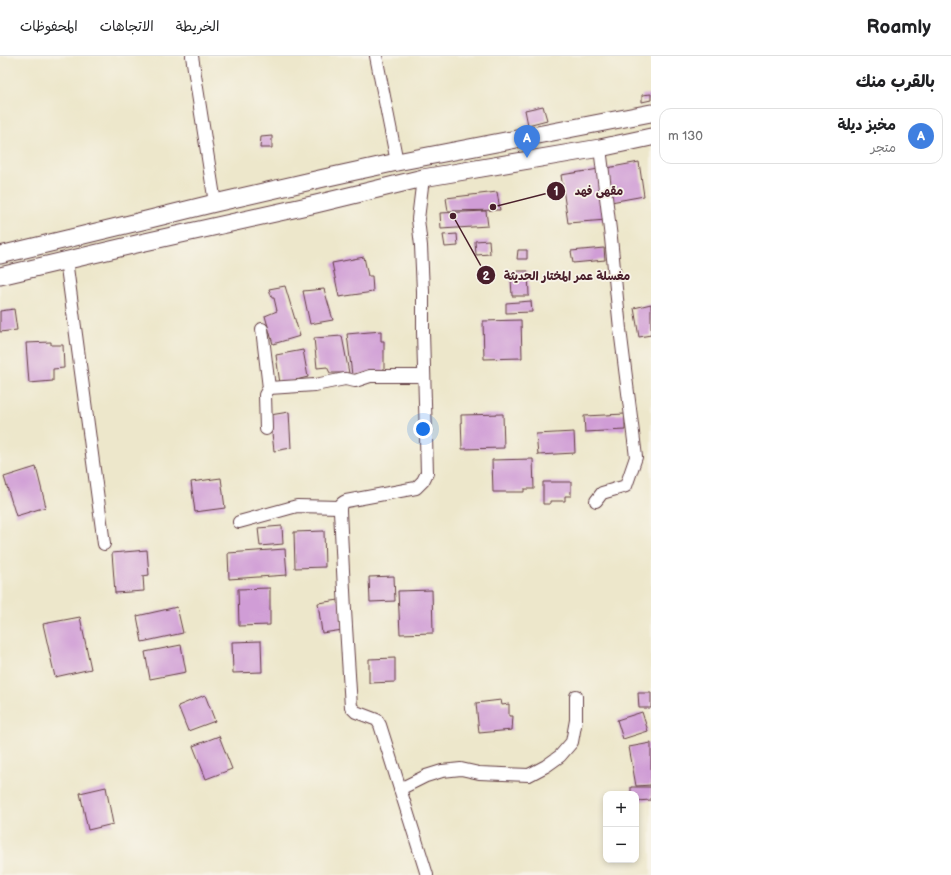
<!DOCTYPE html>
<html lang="ar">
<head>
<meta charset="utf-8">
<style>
	body { margin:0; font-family:"Balsamiq Sans","Playpen Sans Arabic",sans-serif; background:#f6f6f6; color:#202124; direction:rtl }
	.controls { position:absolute; right:12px; bottom:12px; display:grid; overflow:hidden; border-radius:8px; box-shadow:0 2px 6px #0003 }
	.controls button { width:36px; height:36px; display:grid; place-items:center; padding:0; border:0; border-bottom:1px solid #e0e0e0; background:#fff; color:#202124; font:20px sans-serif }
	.you { position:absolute; left:423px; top:373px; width:14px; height:14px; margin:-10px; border:3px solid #fff; border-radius:50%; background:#1a73e8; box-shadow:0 0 0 6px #1a73e833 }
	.badge { display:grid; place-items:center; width:26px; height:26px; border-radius:50%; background:#db2777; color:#fff; font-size:13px; font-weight:700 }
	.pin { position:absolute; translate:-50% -33px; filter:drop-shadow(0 1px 2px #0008) }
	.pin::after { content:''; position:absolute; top:21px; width:14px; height:12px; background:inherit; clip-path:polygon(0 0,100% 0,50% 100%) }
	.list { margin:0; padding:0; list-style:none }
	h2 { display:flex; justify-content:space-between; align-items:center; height:52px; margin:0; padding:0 16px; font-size:17px }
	h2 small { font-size:13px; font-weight:400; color:#757577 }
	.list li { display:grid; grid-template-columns:26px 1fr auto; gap:12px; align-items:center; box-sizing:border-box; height:56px; margin:0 8px 8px; padding:0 8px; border:1px solid #e0e0e0; border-radius:12px }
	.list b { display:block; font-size:15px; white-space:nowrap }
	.list p { margin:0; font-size:13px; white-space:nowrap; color:#757577 }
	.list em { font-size:13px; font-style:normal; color:#757577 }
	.map { position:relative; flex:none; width:651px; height:819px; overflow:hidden; direction:ltr }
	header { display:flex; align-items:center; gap:24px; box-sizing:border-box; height:56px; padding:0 20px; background:#fff; border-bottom:1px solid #e0e0e0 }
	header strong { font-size:19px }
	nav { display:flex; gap:22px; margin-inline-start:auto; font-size:14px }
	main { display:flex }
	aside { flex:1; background:#fff }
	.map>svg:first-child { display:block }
	.building { fill:#d09dd6 }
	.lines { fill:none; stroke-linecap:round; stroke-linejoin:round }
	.street-casing { stroke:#623d43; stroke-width:14 }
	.secondary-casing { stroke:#623d43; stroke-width:19 }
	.street { stroke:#fff; stroke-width:12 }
	.secondary { stroke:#fff; stroke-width:17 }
	.leader { fill:none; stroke:#4a1f2b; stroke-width:1.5 }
	.callout-dot { fill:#4a1f2b; stroke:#f7f3e8; stroke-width:1.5 }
	.mark-label { font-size:12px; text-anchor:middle; font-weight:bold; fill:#fff }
	.callout-label { font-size:12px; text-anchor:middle; font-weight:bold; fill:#4a1f2b; stroke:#f7f3e8; stroke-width:3.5; stroke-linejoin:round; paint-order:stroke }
</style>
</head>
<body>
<header>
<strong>Roamly</strong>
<nav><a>الخريطة</a><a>الاتجاهات</a><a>المحفوظات</a></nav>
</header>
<main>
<aside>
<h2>بالقرب منك<small></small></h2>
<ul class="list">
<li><span class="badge" style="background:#3f7fe0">A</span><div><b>مخبز ديلة</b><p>متجر</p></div><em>130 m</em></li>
</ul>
</aside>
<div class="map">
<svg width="651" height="819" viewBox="0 0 651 819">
	<rect width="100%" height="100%" fill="#f7f3e8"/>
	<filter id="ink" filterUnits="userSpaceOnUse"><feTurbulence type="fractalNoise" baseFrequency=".025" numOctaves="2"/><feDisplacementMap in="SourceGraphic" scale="8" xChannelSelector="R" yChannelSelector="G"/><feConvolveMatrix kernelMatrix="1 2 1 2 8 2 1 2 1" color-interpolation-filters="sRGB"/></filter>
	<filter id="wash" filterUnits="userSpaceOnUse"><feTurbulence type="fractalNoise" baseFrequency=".012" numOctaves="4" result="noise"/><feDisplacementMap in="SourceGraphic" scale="16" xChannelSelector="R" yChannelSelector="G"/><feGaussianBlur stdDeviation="0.9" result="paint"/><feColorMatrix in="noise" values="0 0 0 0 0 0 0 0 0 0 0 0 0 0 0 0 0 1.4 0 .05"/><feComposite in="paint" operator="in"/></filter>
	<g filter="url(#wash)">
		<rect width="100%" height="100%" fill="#ede7cb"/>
		<g id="blocks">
			<g class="building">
				<path d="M651,38V44L642,46V39Z"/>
				<path d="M543,50L547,64L528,69L525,54Z"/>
				<path d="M272,80V92H260L261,81Z"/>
				<path d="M639,106L644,140L611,146L607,112Z"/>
				<path d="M599,113L606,164L568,167L561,119Z"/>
				<path d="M497,136L500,154L448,155L446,142Z"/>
				<path d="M486,155L488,170L441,173L440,157Z"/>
				<path d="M457,178L458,190L445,191L443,179Z"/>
				<path d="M489,184L490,198L476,199L475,185Z"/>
				<path d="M604,192L605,204L573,207L571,195Z"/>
				<path d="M518,194H527V203H517Z"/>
				<path d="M364,201L368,220H372L373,236L339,241L332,207Z"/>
				<path d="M515,215H528L529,240H512L511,222H516Z"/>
				<path d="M285,230L300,280L273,288L265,260L277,255L274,242H272L269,233Z"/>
				<path d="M324,233L333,264L310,268L303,235Z"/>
				<path d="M531,245L532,256L506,257V247Z"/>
				<path d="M651,248V279L639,281L634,252Z"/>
				<path d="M14,253L17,274L0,276V255Z"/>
				<path d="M521,264L522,302L484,303L483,265Z"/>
				<path d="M381,275V285H384V316L352,319L347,278Z"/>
				<path d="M342,280L349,317H330L327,311L317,312L314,282Z"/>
				<path d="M51,286V289H63L64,312L53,313V325L29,327L26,287Z"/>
				<path d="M303,294L308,321L280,328L276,299Z"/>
				<path d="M289,356L291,392L274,395L270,359Z"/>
				<path d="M503,358L504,392L462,393L461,359Z"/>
				<path d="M625,358V374L585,376L584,360Z"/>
				<path d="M574,376L575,397L538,399L536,378Z"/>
				<path d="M533,403L534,433H524V436H493L492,404Z"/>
				<path d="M36,411L46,451L16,460L4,421Z"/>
				<path d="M221,422L225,452L195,456L191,426Z"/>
				<path d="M543,426H571V440H565V445H550V448H543Z"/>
				<path d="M282,470L283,488L260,490L258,472Z"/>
				<path d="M324,475L325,511L295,512L294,476Z"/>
				<path d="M285,493L287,519L229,523L228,497Z"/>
				<path d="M147,494L149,519L143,520L144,535L115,537L112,497Z"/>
				<path d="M394,520L395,545L370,546L369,521Z"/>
				<path d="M270,532V569L239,570L238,533Z"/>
				<path d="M432,534L433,577L400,578L398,535Z"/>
				<path d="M339,544L343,574L322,577L318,547Z"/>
				<path d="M177,551L183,577L142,586L137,560Z"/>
				<path d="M80,561L91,613L55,621L43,568Z"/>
				<path d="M261,585L262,616L233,617L232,586Z"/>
				<path d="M181,589L186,616L150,623L145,596Z"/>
				<path d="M395,602V626L369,627V603Z"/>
				<path d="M638,637H651V652H639Z"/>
				<path d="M205,639L215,665L188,675L178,650Z"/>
				<path d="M501,644L502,649L509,648V660H513L512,674L479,677L476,647Z"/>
				<path d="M642,656L648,675L623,683L617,664Z"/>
				<path d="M219,680L232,713L206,723L193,690Z"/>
				<path d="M651,687V729L636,730L629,691Z"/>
				<path d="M106,731L113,768L88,774L80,737Z"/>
				<path d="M631,731H651V744L636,745V738H631Z"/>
			</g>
		</g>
	</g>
	<g filter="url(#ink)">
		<use href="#blocks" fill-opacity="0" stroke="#623d43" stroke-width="1"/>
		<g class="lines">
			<g class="street-casing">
				<g id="street">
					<path d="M192,0L215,147"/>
					<path d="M376,0L397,106"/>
					<path d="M423,122L418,163L421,190L423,235V276L427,417L423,425L416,432L346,445C341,447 340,449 340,455L345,554L351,651L356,656L377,664L380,669L427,819"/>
					<path d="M66,204L104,488"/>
					<path d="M262,273L269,332L315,329L345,323L355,325L370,320H424"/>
					<path d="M266,373L265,339L269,332"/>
					<path d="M596,445L602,437L626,430L636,401L620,273L611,182L600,92"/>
					<path d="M239,466L297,450L340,451"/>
					<path d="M400,733L426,720L442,715L461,713L479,717L529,719L546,710L560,700L572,686L576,664V640"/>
				</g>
			</g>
			<g class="secondary-casing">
				<g id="secondary">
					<path d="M0,199L142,165L215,147L324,122L397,106L651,57"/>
					<path d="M0,220L145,186L316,148L423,122L600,92L651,81"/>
				</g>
			</g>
			<use href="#street" class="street"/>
			<use href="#secondary" class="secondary"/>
		</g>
	</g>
	<path class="leader" d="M493 151L556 135M453 160L486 219"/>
	<g class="callout-dot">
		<circle cx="493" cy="151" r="4"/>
		<circle cx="453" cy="160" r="4"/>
		<circle cx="556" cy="135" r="10"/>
		<circle cx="486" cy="219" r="10"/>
	</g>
	<g class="mark-label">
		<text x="556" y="139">1</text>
		<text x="486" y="224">2</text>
	</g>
	<g class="callout-label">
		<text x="599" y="139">مقهى فهد</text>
		<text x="567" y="224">مغسلة عمر المختار الحديثة</text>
	</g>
</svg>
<div class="controls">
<button>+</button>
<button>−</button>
</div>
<div class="you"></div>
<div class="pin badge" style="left:527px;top:102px;background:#3f7fe0">A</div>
</div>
</main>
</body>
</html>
